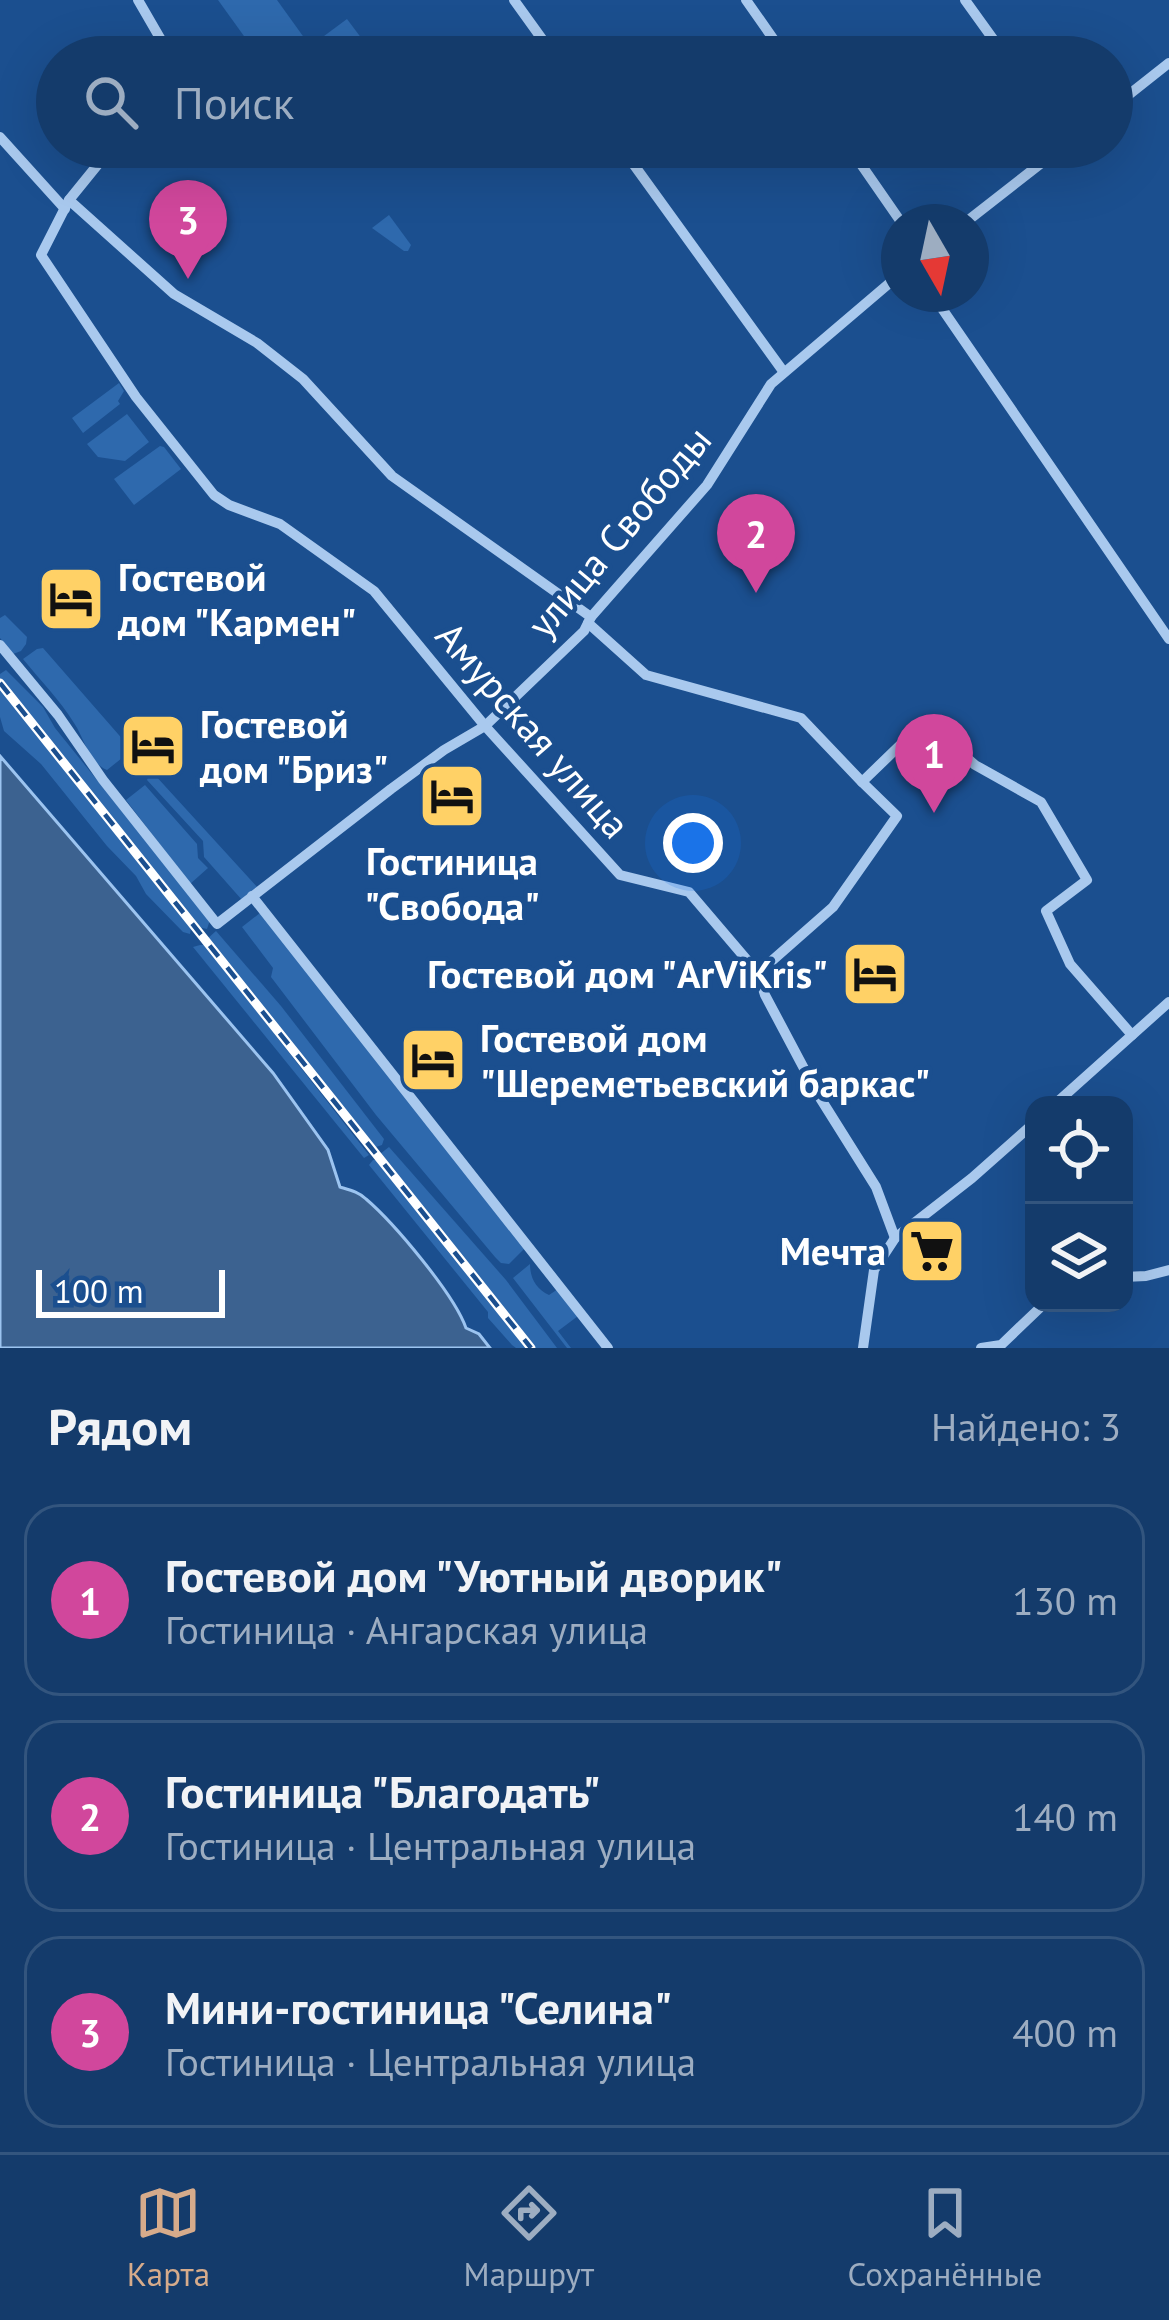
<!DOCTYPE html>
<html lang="ru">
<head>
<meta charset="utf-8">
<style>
	body { margin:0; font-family:"PT Sans",sans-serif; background:#214673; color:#f1f3f6 }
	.controls { position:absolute; right:36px; bottom:36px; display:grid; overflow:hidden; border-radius:24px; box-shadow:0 12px 48px #0002 }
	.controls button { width:108px; height:108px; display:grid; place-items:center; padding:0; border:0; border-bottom:3px solid #33557e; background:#143b6b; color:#f1f3f6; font:60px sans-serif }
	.compass { position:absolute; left:881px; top:204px; width:108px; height:108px; border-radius:50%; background:#143b6b; box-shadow:0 12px 48px #0002; rotate:171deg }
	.scale { position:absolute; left:36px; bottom:30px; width:189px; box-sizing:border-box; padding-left:12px; border:6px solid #fff; border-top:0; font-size:33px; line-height:42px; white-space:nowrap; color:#fff; -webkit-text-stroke:9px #1b4f8f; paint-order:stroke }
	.you { position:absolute; left:693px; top:843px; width:42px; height:42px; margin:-30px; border:9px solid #fff; border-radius:50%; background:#1a73e8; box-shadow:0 0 0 18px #1a73e833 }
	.badge { display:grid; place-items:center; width:78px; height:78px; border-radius:50%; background:#d6ab8b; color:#fff; font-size:39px; font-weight:700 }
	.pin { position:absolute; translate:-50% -99px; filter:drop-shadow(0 3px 6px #0008) }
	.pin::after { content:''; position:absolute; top:63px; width:42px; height:36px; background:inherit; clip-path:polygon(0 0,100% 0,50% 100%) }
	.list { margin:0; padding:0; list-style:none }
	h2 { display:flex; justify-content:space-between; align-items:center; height:156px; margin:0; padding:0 48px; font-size:51px }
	h2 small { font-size:39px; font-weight:400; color:#9dadc1 }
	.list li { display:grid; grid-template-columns:78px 1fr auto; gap:36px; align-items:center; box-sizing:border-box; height:192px; margin:0 24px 24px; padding:0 24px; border:3px solid #33557e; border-radius:36px }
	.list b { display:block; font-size:45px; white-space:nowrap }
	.list p { margin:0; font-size:39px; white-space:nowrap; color:#9dadc1 }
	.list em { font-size:39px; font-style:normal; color:#9dadc1 }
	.icon { flex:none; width:66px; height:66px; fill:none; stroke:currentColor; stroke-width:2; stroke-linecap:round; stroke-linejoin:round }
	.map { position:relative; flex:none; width:1169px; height:1348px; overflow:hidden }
	.search { position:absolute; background:#143b6b; box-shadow:0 12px 48px #0002; left:36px; right:36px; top:36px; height:132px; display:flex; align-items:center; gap:30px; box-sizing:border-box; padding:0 42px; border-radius:66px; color:#9dadc1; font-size:45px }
	.sheet { height:804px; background:#143b6b }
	nav { display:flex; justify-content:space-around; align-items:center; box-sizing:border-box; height:168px; border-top:3px solid #33557e; background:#143b6b; font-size:33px; color:#9dadc1 }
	nav a { display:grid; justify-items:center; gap:6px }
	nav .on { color:#d6ab8b }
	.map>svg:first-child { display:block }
	.green { fill:#2e69ad }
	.water { fill:#3c6290; stroke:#9cc4f0; stroke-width:3 }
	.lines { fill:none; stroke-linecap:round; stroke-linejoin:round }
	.minor { stroke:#a9c9ee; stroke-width:10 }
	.rail-casing { stroke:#fff; stroke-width:9 }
	.rail { stroke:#1b4f8f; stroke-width:4.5; stroke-dasharray:14; stroke-linecap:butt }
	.labels { text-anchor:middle; stroke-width:9; stroke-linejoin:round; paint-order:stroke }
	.street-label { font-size:39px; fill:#fff; stroke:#1b4f8f }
	.poi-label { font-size:39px; font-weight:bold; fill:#fff; stroke:#1b4f8f; text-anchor:start }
</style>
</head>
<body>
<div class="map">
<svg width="1169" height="1348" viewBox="0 0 1169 1348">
	<rect width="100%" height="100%" fill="#1b4f8f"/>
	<g class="green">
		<path d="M218,0H277L318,57H259Z"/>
		<path d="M347,19L365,43L346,57H333L320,39Z"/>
		<path d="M389,215L411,245L408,251H404L372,228Z"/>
		<path d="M119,383L124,391L118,401L120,404L83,433L72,418Z"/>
		<path d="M127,414L149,442L125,461L98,457L87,444Z"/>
		<path d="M160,446L164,447L181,469L134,505L114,479Z"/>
		<path d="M5,615L27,637L26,644L21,651L13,654L0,638V618Z"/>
		<path d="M43,648L132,750L107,770C88,762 85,739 74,723C60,700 40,680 23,659L37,649Z"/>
		<path d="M6,670L43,707L55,728L210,920L207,929L198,927L188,916L0,680V674Z"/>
		<path d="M0,686L191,928L190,934L183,932L146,894L136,876L107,846L41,764L4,731L0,717Z"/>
		<path d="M150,773L154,774L258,888L242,900L204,857L203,841L147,780Z"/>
		<path d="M145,785L197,844L198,858L208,868L190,884L126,800Z"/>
		<path d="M260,913L525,1248L509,1264L501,1263L495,1257L376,1115L271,977L273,968L242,927Z"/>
		<path d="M216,931L281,1006L384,1139L382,1145L373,1148L207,939Z"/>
		<path d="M200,945H205L369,1155L364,1158L193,947Z"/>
		<path d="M389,1147L506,1280L557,1348H534L381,1159L380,1154Z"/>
		<path d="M373,1160H376L527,1348H516L512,1345L488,1318V1312L369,1165Z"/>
		<path d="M530,1264C530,1278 536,1289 549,1295L558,1289L578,1316L558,1331L571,1348H567L513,1278Z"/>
	</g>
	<path class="water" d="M0,756L273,1073L328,1150L340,1187C350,1190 359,1192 366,1199C394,1223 454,1294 466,1328L479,1334L490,1348H0Z"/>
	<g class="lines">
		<g class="minor">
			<path d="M138,0L171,57"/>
			<path d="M514,0L555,57"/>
			<path d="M746,0L786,57"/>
			<path d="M965,0L1006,57"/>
			<path d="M1112,108L1169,63"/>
			<path d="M0,137L65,209"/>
			<path d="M112,147L69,200L41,255L136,397L214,495L229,505L280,524L374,591L485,726L620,875L689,892L758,973L765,995L817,1093L876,1187L895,1238"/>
			<path d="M621,147L783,371"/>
			<path d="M849,147L901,222"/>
			<path d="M69,200L174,294L257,343L303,379L392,476L591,617"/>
			<path d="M966,222L1062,147"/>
			<path d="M932,294L1169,639"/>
			<path d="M588,623L646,675L801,718L862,782L925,721L975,765L1041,802L1087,880L1046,911L1070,964L1132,1035"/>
			<path d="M0,645L58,715L103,780L217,924L391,789L444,750L485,726L584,631L591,617L707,485L771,384L899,275"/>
			<path d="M252,896L608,1348"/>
			<path d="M758,973L833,907L897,816L862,782"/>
			<path d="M1054,1105L1169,1002"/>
			<path d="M1124,1277L1146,1276L1169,1270"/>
			<path d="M863,1348L874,1270L895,1238L972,1178L1034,1123"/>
			<path d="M981,1348L1001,1345L1045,1303"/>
		</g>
		<g class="rail-casing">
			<path id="rail" d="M0,683L531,1348"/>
		</g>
		<use href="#rail" class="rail"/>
	</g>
	<defs>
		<g id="hotel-square" transform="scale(3.45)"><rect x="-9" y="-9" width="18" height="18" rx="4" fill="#ffd166" stroke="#1b4f8f"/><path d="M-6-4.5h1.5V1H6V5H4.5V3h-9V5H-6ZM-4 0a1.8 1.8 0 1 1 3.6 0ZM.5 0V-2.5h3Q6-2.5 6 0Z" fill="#111"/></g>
		<g id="supermarket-square" transform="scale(3.45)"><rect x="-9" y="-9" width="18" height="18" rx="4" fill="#ffd166" stroke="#1b4f8f"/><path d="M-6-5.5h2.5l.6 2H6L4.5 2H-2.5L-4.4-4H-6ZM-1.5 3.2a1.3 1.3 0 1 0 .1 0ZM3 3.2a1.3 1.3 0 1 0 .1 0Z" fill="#111"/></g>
	</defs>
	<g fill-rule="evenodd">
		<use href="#hotel-square" x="71" y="599"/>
		<use href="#hotel-square" x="153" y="746"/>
		<use href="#hotel-square" x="452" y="796"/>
		<use href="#hotel-square" x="875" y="974"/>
		<use href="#hotel-square" x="433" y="1060"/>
		<use href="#supermarket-square" x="932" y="1251"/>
	</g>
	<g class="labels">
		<g class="street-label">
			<text transform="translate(619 532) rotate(-50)" y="14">улица Свободы</text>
			<text transform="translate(533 730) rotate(49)" y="14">Амурская улица</text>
		</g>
		<g class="poi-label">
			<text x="118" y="591">Гостевой<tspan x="118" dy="45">дом "Кармен"</tspan></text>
			<text x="200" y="738">Гостевой<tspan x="200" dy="45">дом "Бриз"</tspan></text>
			<text x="452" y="875" text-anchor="middle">Гостиница<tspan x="452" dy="45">"Свобода"</tspan></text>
			<text x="828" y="988" text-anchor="end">Гостевой дом "ArViKris"</text>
			<text x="480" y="1052">Гостевой дом<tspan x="480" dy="45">"Шереметьевский баркас"</tspan></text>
			<text x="886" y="1265" text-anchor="end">Мечта</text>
		</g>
	</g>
</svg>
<div class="controls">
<button><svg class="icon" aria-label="locate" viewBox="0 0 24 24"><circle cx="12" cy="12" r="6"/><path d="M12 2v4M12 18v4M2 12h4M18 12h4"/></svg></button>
<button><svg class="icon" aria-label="layers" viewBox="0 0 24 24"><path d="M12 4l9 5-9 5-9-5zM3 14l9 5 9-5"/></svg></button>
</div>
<svg class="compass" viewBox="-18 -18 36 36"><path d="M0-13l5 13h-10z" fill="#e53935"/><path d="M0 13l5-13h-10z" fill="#9dadc1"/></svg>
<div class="scale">100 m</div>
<div class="you"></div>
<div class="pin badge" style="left:934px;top:813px;background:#d1479c">1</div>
<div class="pin badge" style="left:756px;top:593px;background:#d1479c">2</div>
<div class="pin badge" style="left:188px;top:279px;background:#d1479c">3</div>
<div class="search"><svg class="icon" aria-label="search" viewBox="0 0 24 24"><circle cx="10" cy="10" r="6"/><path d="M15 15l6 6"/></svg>Поиск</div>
</div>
<section class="sheet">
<h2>Рядом<small>Найдено: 3</small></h2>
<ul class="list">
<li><span class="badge" style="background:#d1479c">1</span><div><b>Гостевой дом &quot;Уютный дворик&quot;</b><p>Гостиница · Ангарская улица</p></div><em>130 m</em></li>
<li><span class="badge" style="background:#d1479c">2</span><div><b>Гостиница &quot;Благодать&quot;</b><p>Гостиница · Центральная улица</p></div><em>140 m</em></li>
<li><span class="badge" style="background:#d1479c">3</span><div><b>Мини-гостиница &quot;Селина&quot;</b><p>Гостиница · Центральная улица</p></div><em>400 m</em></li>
</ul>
</section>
<nav>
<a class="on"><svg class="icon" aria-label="map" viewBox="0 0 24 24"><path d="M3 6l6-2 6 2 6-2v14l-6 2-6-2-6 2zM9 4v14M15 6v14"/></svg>Карта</a>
<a><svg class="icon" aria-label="directions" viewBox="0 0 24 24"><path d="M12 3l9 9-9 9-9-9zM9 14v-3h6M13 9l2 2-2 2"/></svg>Маршрут</a>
<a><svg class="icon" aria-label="saved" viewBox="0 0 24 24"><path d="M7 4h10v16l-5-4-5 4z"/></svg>Сохранённые</a>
</nav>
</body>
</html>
